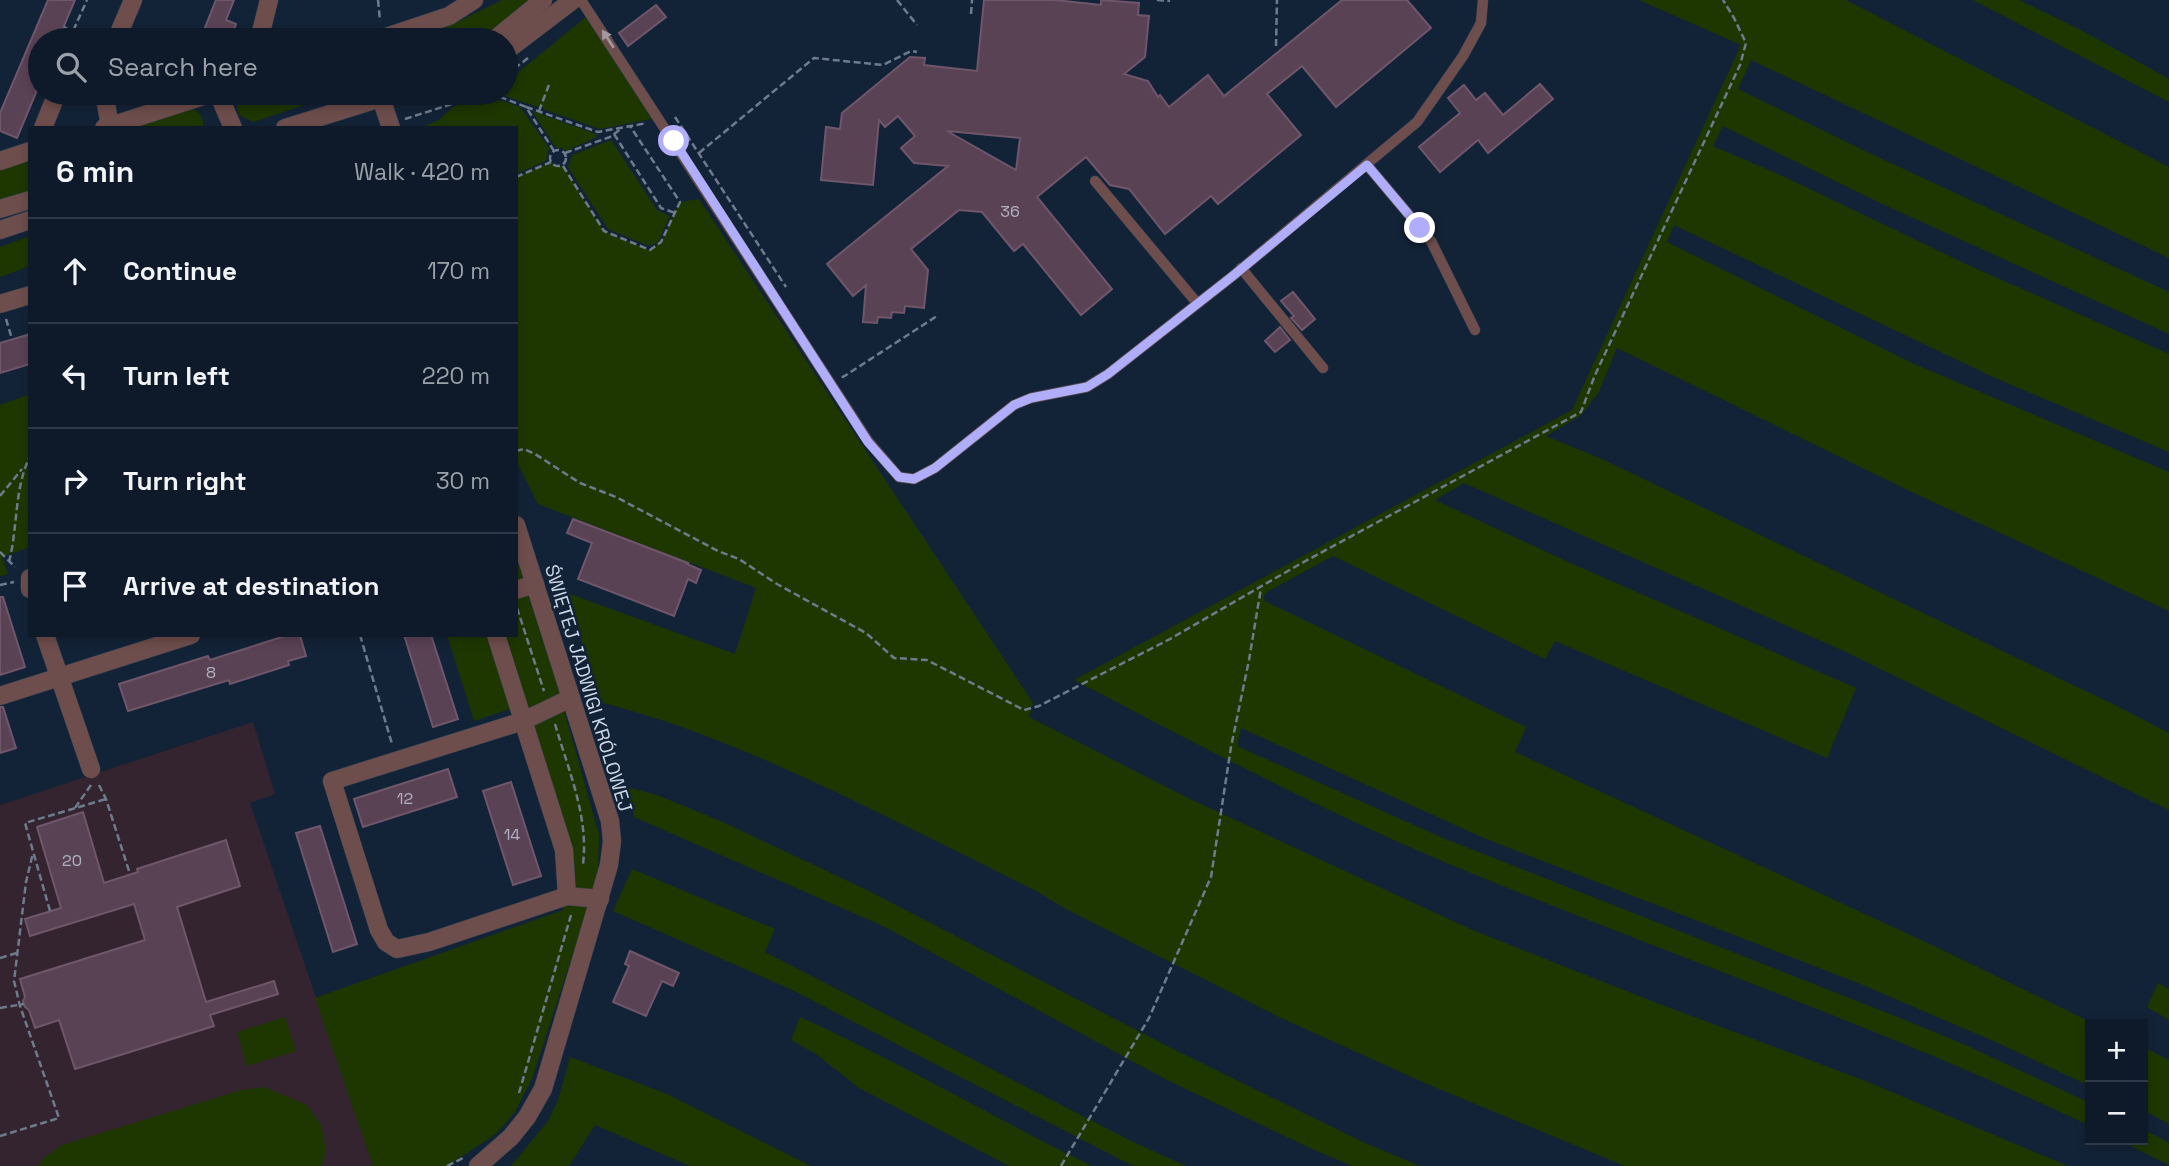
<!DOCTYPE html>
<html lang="en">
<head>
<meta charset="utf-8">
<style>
	body { margin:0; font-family:"Space Grotesk",sans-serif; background:#172331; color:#f1f3f6 }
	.controls { position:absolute; right:21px; bottom:21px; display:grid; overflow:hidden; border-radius:0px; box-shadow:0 4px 10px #0003 }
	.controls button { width:63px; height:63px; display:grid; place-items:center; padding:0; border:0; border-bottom:2px solid #2e3846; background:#0e1a29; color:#f1f3f6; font:35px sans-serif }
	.stop { position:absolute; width:21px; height:21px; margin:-16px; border:5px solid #b0aefa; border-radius:50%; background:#fff }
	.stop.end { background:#b0aefa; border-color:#fff; box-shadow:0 2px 7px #0008 }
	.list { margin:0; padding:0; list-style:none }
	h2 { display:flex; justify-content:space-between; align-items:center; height:91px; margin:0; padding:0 28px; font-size:30px }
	h2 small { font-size:23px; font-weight:400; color:#9ba1a8 }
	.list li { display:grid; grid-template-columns:46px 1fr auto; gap:21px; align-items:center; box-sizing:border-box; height:105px; padding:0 28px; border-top:2px solid #2e3846 }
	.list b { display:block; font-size:26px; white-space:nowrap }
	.list em { font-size:23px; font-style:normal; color:#9ba1a8 }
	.icon { flex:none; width:38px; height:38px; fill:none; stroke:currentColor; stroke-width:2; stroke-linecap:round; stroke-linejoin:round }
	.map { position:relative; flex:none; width:2169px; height:1166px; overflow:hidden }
	.search { position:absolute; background:#0e1a29; box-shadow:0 4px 10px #0003; left:28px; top:28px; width:490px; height:77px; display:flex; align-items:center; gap:18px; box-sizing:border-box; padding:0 24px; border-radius:38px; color:#9ba1a8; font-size:26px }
	.panel { position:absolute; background:#0e1a29; box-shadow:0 4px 10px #0003; left:28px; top:126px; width:490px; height:511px; border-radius:0px }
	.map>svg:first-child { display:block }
	.education { fill:#33242f }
	.green { fill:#1e3700 }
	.building { fill:#5a4255; stroke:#6f566a; stroke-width:2; fill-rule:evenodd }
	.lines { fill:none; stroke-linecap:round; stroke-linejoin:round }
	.service-casing { stroke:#314053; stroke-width:11 }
	.minor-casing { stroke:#314053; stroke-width:19 }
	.tertiary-casing { stroke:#314053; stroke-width:19 }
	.path { stroke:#6e7b8c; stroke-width:2.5; stroke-dasharray:7 3.5; stroke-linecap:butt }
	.service { stroke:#6e4e4c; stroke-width:10 }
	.minor { stroke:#6e4e4c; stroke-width:18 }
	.tertiary { stroke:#6e4e4c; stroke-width:18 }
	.oneway { fill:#a299a0 }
	.route { stroke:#b0aefa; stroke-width:9 }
	.labels { text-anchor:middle; stroke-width:5; stroke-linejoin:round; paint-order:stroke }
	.number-label { font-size:16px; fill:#b0b2c1 }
	.street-label { font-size:19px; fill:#cdd7e5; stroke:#132337 }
</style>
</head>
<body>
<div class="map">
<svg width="2169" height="1166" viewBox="0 0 2169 1166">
	<rect width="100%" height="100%" fill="#132337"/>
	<path class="education" d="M253,722L275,794L250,803L373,1166H0V805Z"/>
	<g class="green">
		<path d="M502,0H532L478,40H420Z"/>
		<path d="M1639,0H1846L2169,167V258L1751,60L1738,89L1867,152L2169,292V334L1880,203L1723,126L1713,146L1789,179L1968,265L2169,354V452L1993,377L1674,225L1667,242L1912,363L2169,472V611L1918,495L1617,348L1598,393L1581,415L1546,436L1604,460L2117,706L2169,733V810L1846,652L1464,483L1435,500L1568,562L1856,688L1827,758L1555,641L1545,659L1333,556L1265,593L1263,600L1526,727L1515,752L1934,946L2095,1024H2090V1086L1998,1043L1858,983L1486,839L1241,728L1237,746L1443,838L1905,1020L1961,1043L2090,1103V1126C1889,1030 1677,958 1471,873C1335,818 1205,748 1074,680L1572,410L1741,45Z"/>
		<path d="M1973,0H2019L2079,29L2169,79V102Z"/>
		<path d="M586,17L652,119L600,129L543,109L542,105L541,108L496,93H506V82Z"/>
		<path d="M237,93H355L339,97H328L253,122L239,115L236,103Z"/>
		<path d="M482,94L520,107L549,148L546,161L516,174V128H420L439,120L453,107Z"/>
		<path d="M187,106C198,110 204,115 203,128H128Z"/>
		<path d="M532,111L596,134L597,137L566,151L562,148H556Z"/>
		<path d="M611,140L657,210L670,216L658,242L649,246L608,229L568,167L572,155Z"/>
		<path d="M19,160L30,164V192L0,199V166Z"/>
		<path d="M551,162L555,166H563L604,231L649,250L661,242L680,202L699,199L1033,703L1029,717L1190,799L1470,929L1654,1002L1863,1080L2068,1166H1625L1427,1084L1279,1017L1066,909L1036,891C971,858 906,826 840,794C761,757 681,722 596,701L570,594L735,654L756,588L538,504L516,460V177Z"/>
		<path d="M30,236V266L0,277V247Z"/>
		<path d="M30,394V547L2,557L8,574L0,576V405Z"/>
		<path d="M516,558L555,678L599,835L598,877L532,1079L515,1112L496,1134L447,1166H373L315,998L563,910L558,850L510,709L474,721L447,635H516Z"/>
		<path d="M626,787L657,795L725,823L869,891L1169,1047L1365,1143L1420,1166H1352L1310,1148L1167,1080L883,926L634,817Z"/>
		<path d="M632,869L775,929L765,952L1129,1140L1186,1166H1133L790,989L613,911Z"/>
		<path d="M2158,983L2169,989V1020L2147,1007Z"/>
		<path d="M285,1017L296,1051L247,1066L237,1032Z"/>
		<path d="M800,1017C900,1062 994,1118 1092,1166H1009L859,1088L816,1054L791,1040Z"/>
		<path d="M2143,1047L2169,1060V1124L2143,1110Z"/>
		<path d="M570,1057L667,1094L811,1166H690L595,1125L569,1166H511L548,1121L558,1100Z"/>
		<path d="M265,1087L307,1105L321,1125L326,1150L322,1166H38L45,1157L62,1145L241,1090Z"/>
		<path d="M2143,1129L2169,1143V1165L2119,1140H2143Z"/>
	</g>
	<g class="building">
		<path d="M48,0H75L58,40H40V83L17,138L0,131V113Z"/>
		<path d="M216,0H234L226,20L236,24L230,40H200Z"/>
		<path d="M984,0H1055L1101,5V0L1139,3L1138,15L1149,16L1145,57L1124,74L1148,81L1158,97L1160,95L1169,107L1208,75L1224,96L1342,0H1407L1431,28L1336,107L1302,66L1267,94L1301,135L1218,204L1211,196L1165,234L1129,189L1110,185L1086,157L1037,197L1112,289L1081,315L1023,244L1014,251L982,212L959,210L911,249L928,270L924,308L905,306L904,313L892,312L891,318L878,317L877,323L863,322L866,285L853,296L827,264L948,166L914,163L901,148L915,136L898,116L885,127L879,120L873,185L821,180L826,127L840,129L842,113L910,57L925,58L924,65L977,71ZM947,131L1020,138L1016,170Z"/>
		<path d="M656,5L666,17L628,46L619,33Z"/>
		<path d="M1540,84L1553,99L1488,153L1478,140L1440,172L1419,147L1460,113L1448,98L1464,85L1476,100L1485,93L1503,115Z"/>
		<path d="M1293,292L1315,319L1302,330L1291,318L1294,316L1281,301Z"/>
		<path d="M1280,327L1290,340L1275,352L1265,341Z"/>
		<path d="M30,334V364L0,373V343Z"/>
		<path d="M573,519L688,563L687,564L701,570L696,583L688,579L674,616L578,579L592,543L567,533Z"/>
		<path d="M0,597H3L25,667L0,675Z"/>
		<path d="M288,635H300L306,656L288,661L289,665L230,684L229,680L128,711L119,684L208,656L210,660Z"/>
		<path d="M404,635H431L458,719L433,727Z"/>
		<path d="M0,707H3L16,748L0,753Z"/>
		<path d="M448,769L457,797L363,827L354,799Z"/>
		<path d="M511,782L541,876L513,885L483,791Z"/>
		<path d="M83,812L104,883L138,872L137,869L226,840L240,886L177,907L206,1002L274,981L278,994L210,1015L214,1026L75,1069L59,1020L35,1028L29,1010L25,1007L23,1001L25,997L20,979L145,940L134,904L30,936L25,919L61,908L37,827Z"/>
		<path d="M320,826L357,944L333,952L296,833Z"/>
		<path d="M630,951L679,973L673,986L662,981L646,1016L613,1002L629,966L625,964Z"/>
	</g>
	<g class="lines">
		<g class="service-casing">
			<g id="service">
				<path d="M581,0L868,441L899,477L914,479L935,468L1014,405L1031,398L1087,387L1108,374L1234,275L1417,122L1463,56L1481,23L1483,0"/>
				<path d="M1367,165L1431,241L1475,330"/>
				<path d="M1095,181L1197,303"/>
				<path d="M1241,268L1323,368"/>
			</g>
		</g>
		<g class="minor-casing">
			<g id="minor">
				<path d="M116,40L133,0"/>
				<path d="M259,40L269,0"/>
				<path d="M377,40L449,16L474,0"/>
				<path d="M104,93L110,126"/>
				<path d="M218,93L233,128"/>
				<path d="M381,98L391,128"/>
				<path d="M43,128L57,93"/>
				<path d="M104,128L213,93"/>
				<path d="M0,161L30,151"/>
				<path d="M0,304L30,295"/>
				<path d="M30,578V589"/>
				<path d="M516,590L535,584"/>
				<path d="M45,635L91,769"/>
				<path d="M496,635L564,850L567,896"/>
				<path d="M0,696L191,635"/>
				<path d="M571,698L523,721L332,781L379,930L386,942L397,949L429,942L567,896L600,899"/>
				<path d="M478,1166L511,1137L527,1117L543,1089L609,865L612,841L610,821L516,525"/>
			</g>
		</g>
		<g class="tertiary-casing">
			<g id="tertiary">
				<path d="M494,40L543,0"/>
				<path d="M506,51L573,0"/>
				<path d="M285,128L397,93"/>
				<path d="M0,209L30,200"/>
				<path d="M0,230L30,220"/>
			</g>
		</g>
		<g class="path">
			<path d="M378,0L380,21"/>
			<path d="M897,0L917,25"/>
			<path d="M1157,0L1170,1"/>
			<path d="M971,14L972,0"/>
			<path d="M64,27L73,32"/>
			<path d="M69,40L87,0"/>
			<path d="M1276,46L1277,0"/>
			<path d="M506,75L528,58"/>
			<path d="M490,93L526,107L554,151"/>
			<path d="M526,107L598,132L647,123"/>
			<path d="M539,111L550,82"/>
			<path d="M675,117L786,287"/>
			<path d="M405,119L452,104L474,93"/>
			<path d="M614,134L661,208L675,213"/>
			<circle cx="558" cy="158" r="8"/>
			<path d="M565,153L610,137L622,128"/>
			<path d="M699,153L814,58L883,65L911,51L917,52"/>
			<path d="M563,166L604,231L650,250L661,242L680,202L630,126"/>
			<path d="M516,177L551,162"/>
			<path d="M6,319L12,339"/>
			<path d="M842,376L843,377L937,316"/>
			<path d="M516,451L524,449L535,454L580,483L616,497L718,551L739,559L777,584L866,633L894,658L927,660L1024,710L1039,706L1170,639L1300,564L1581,412L1595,375L1740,65L1746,43L1734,18L1723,0"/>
			<path d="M0,496L22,469"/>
			<path d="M0,552L15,567"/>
			<path d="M9,562C18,527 14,489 30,456"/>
			<path d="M0,585L14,582"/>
			<path d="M517,608L544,691"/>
			<path d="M360,635L392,744"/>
			<path d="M555,724C568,769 589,817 583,864"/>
			<path d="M99,785L106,799L130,874"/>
			<path d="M75,808L91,785"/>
			<path d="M50,911L25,823L106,799"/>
			<path d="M0,958L17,953"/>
			<path d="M0,1008L24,1004"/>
			<path d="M519,1093L571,915"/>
			<path d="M0,1136L59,1118L20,1006L14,981L26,882L33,853"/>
			<path d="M447,1166L463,1158"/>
			<path d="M1061,1166L1149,1018L1211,877L1231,747L1249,660L1261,588"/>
		</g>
		<use href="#service" class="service"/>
		<use href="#minor" class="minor"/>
		<use href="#tertiary" class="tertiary"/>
	</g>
	<defs><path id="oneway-solid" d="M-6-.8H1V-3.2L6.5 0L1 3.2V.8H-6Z" transform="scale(1.75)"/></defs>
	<use class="oneway" href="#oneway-solid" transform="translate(608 39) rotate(-123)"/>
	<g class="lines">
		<path class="route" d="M674,141L868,442L899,477L914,479L935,468L1014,405L1031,398L1087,387L1108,374L1234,275L1367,165L1420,228"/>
	</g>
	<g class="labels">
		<g class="number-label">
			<text x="1010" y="217">36</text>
			<text x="211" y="678">8</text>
			<text x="405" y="804">12</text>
			<text x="512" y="840">14</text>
			<text x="72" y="866">20</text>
		</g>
		<g class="street-label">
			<text transform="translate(589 688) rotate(73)" y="7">ŚWIĘTEJ JADWIGI KRÓLOWEJ</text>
		</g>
	</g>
</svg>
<div class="controls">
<button>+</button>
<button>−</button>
</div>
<div class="stop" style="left:674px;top:141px"></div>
<div class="stop end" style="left:1420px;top:228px"></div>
<div class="search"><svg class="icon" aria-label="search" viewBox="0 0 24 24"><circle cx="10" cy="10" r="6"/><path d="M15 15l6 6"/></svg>Search here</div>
<section class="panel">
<h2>6 min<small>Walk · 420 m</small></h2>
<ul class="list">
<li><svg class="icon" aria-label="ahead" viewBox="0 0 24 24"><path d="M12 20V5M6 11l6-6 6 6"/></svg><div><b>Continue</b></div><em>170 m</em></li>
<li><svg class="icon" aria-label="left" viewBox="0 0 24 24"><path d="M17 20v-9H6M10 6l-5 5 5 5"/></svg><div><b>Turn left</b></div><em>220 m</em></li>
<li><svg class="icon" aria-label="right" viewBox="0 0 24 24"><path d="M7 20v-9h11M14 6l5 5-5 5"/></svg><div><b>Turn right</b></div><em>30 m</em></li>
<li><svg class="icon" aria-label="arrive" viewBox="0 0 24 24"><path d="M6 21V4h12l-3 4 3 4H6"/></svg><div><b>Arrive at destination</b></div></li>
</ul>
</section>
</div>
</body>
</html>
